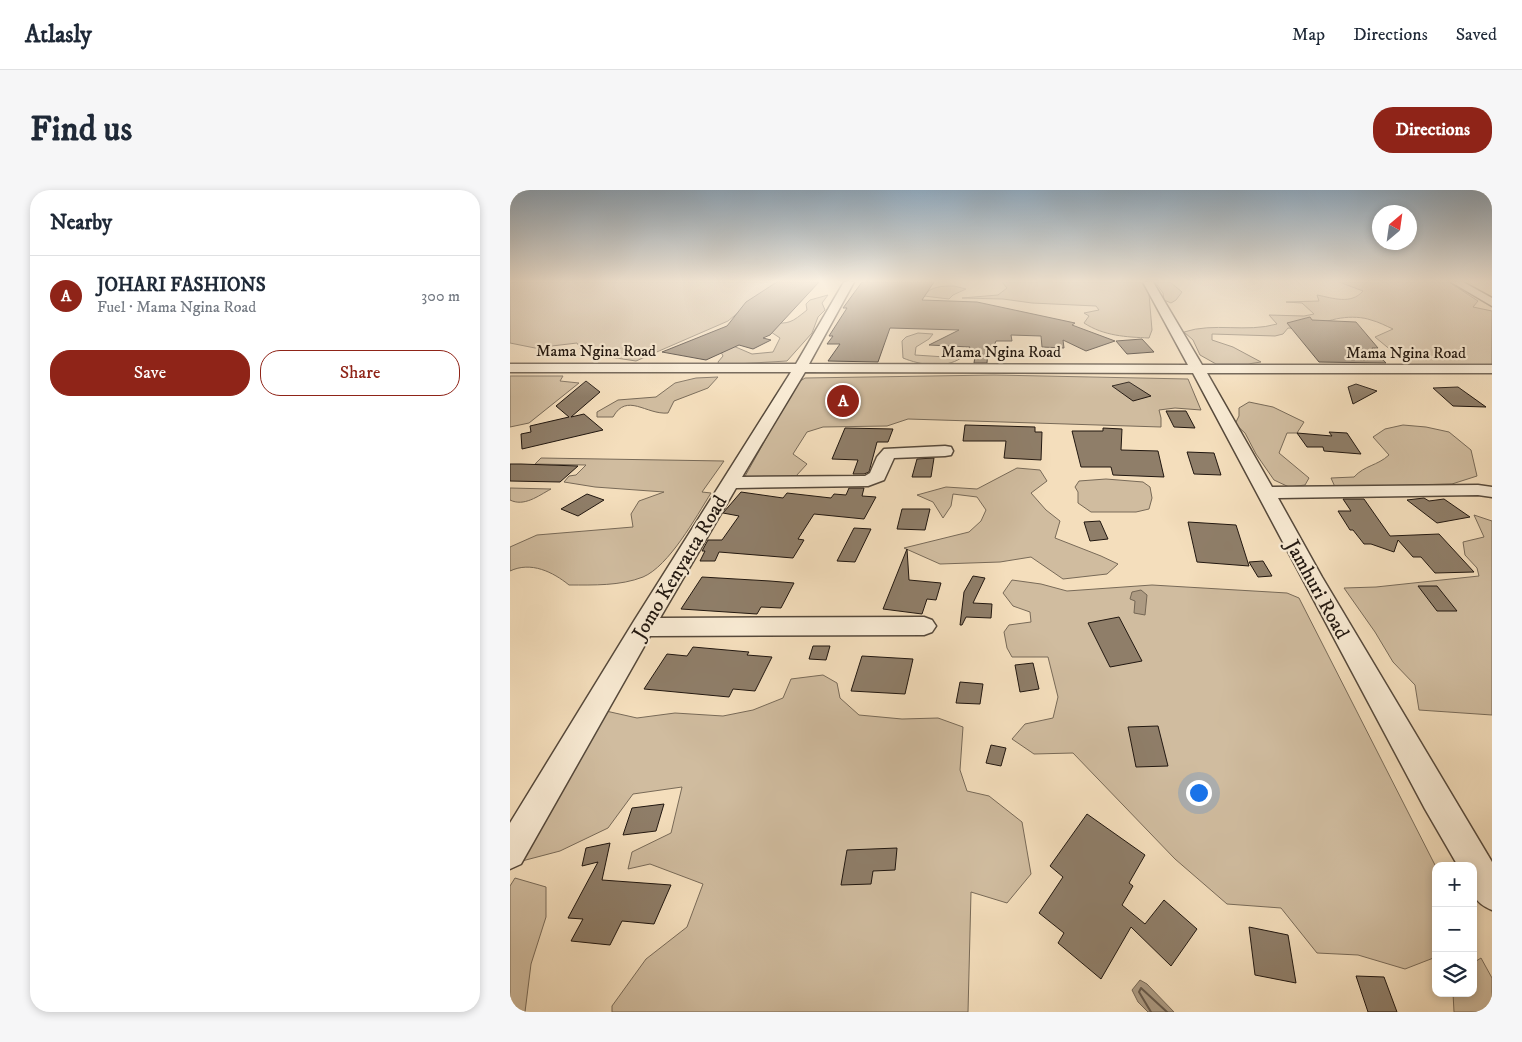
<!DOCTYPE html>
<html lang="en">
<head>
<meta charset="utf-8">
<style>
	body { margin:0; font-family:"IM FELL DW Pica",serif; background:#f6f6f7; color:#1f2937 }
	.controls { position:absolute; right:15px; bottom:15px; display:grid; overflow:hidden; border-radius:10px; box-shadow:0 2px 8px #0003 }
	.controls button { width:45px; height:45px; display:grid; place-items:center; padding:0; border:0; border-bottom:1px solid #e0e1e3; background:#fff; color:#1f2937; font:25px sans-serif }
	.compass { position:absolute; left:862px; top:15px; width:45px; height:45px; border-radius:50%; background:#fff; box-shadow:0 2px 8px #0003; rotate:29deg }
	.you { position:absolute; left:688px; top:602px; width:18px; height:18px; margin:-12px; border:4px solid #fff; border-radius:50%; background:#1a73e8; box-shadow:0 0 0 8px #1a73e833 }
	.badge { display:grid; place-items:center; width:32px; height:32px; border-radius:50%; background:#8f2418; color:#fff; font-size:16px; font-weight:700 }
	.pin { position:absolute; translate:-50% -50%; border:2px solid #fff; box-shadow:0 1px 5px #0006 }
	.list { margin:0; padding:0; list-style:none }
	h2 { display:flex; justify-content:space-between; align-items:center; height:65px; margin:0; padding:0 20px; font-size:21px }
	h2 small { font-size:16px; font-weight:400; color:#747a83 }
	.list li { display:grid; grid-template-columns:32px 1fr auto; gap:15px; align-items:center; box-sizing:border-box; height:80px; padding:0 20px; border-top:1px solid #e0e1e3 }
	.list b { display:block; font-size:19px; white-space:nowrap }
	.list p { margin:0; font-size:16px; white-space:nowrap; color:#747a83 }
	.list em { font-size:16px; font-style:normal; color:#747a83 }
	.actions { display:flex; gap:10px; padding:15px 20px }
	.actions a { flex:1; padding:11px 0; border:1px solid #8f2418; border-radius:20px; text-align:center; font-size:18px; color:#8f2418 }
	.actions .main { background:#8f2418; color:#fff }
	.icon { flex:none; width:28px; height:28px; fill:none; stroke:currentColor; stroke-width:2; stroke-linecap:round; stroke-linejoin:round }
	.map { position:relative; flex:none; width:982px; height:822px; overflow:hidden; border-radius:20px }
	header { display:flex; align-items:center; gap:30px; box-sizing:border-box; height:70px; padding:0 25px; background:#fff; border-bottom:1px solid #e0e1e3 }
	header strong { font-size:24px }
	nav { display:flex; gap:28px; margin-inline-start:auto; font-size:18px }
	.intro { display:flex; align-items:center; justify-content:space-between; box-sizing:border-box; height:120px; padding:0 30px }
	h1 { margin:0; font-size:35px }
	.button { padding:12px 22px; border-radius:20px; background:#8f2418; color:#fff; font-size:18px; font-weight:700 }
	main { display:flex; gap:30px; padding:0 30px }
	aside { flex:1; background:#fff; border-radius:20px; box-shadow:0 2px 8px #0003 }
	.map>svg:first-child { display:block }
	.green { fill:#d0bc9f; stroke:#786a58 }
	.water { fill:#ac9a82; stroke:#746654 }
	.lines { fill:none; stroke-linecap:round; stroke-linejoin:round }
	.shore { stroke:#665849; stroke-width:2 }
	.building { fill:#8f7e69; stroke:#211710 }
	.minor-casing { stroke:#56493b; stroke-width:3 }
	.minor { fill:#f8ead3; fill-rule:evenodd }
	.labels { text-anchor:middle; stroke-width:4.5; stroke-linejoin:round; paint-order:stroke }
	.far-street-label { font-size:16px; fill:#211710; stroke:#f8ead3 }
	.street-label { font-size:20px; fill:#211710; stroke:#f8ead3 }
</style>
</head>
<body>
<header>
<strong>Atlasly</strong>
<nav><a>Map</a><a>Directions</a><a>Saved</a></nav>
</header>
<div class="intro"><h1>Find us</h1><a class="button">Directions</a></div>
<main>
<aside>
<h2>Nearby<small></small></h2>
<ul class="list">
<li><span class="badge">A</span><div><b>JOHARI FASHIONS</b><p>Fuel · Mama Ngina Road</p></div><em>300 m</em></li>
</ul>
<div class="actions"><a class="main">Save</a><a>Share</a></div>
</aside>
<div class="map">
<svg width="982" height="822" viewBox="0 0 982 822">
	<rect width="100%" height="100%" fill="#f4debc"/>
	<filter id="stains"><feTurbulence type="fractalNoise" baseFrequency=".004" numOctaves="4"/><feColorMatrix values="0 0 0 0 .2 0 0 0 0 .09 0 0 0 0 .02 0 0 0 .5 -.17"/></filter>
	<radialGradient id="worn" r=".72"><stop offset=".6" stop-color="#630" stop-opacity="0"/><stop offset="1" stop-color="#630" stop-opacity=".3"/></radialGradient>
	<g class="green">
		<path d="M0,92H265L218,131L126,171L73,163L67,153L25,158L0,153Z"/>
		<path d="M492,92H629L632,93L639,104L642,140L639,148C616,147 594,146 574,133L579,126L574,123L589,120L586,116L522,113L493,109L452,108L488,105L497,98Z"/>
		<path d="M645,92H660L672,102L666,110L661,113L654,110L653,103Z"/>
		<path d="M829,92H939L968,111L963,117L982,121V176H900L865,147L883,139C876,136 869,132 861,130C844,124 816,128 803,139L778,138L773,144L765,146L702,144V150L723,157L751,172L738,174H706L690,165L683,150L674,142C704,132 736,143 767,134L759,125L794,126L804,124L792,113L776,112L809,111L807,105C823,108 841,115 853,101Z"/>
		<path d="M444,96L456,99L443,105L439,109L414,106C421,96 432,96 444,96Z"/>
		<path d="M318,105L312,113L315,120L308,127L302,143L277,171L209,175L208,172L213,166L209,158L221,155L242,164L263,162L270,148L258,140L260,132C279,135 282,132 297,120L296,114L300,110Z"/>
		<path d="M408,143L423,144L419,149L406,157L405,165L451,168C435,179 410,175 393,168L392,151L396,147Z"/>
		<path d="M484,185L678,189L691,220L665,218L649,220L651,228V237L398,229L377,236L313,237L297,242L283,264L297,274L286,286L234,288L287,193L295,188Z"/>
		<path d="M0,186H53L50,191L69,193L19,233L0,237Z"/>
		<path d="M208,187L198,198L164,211L158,223C136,225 117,202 103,227H87V222L108,210L146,207L165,193L186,188Z"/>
		<path d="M739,212L763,217L794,232L787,243H777L769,263L799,288L795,295L779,297L764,290L746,264L735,243L725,234L729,226V218Z"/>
		<path d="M893,235L916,237L939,242L961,260L967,286L942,294L825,297L821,288L844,287C855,275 867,276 879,265L863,247L875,239Z"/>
		<path d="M31,268L214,271L192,302L201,303C186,327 159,376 133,387C110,396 84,395 59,395C43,382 21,371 0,381V357L27,345L123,337L121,324L129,311L154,302L85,297L54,292L59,286L66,285L76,275L25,274Z"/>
		<path d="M507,278L530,280L537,291L521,303L536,320L550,331L545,348L591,366L608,374L597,384L553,389L521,367L490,372L430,374L394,358L459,342L471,331L476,320L467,307L443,304L441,316L433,328L423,312L407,305L436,297L467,299Z"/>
		<path d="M596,289L633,292L640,297L642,308L639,319L626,322H581L568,313V302L565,297L569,291Z"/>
		<path d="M0,298L41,299C28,306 14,317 0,310Z"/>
		<path d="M964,325L982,331V525L909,520L905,495L883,472L865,442L834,398L866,397L969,386L967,378L955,365L953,352L974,347Z"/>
		<path d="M502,390L531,394L557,401L642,395L777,403L789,408L926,677V767L895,779L848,765L807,763L771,718L717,714L665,669L563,563L524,564L502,549L515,534L543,528L548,507L538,467H502L497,458L494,442L499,435L521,432L520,422L503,416L493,403Z"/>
		<path d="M313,485L327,493L330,508L349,525L392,529L428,528L453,537L450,580L457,601L479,606L512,632L521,684L497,713L461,702L458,822H102V816L136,769L177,737L193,694L140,674L118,679L122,662L161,643L172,597L123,604L98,638L50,661L12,671L96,521L127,528L165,523L213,526L243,520L273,508L281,489Z"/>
		<path d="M5,688L36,697V727L21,774L15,822H0V696Z"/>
		<path d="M971,768L982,788V822H944L943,803H963V773Z"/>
	</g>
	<g class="water">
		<path d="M631,400L637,405L635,425L624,423L625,411L620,409L622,402Z"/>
		<path d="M630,790L637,794L664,822H638L628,812L622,800Z"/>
	</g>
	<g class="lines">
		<path class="shore" d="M641,822L629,802L631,798L657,822"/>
	</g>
	<g class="building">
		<path d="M267,92H309L260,145L253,148L261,150L243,159L229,155L196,170L152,162L217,136L236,112Z"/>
		<path d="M352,92H424L412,110L467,112L565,133L562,135L605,151L576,161L553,150L554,158L532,157L531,146L501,145L502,151H486L482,161L478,160L477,173H464L466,160L459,159L460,157L419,155L449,140L380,138L368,172L318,171L330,154H317L323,146H319L337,118H333Z"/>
		<path d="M800,127L802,130L846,132L868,158H862L876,173L809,172L777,133Z"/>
		<path d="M632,149L644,162L617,164L606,151Z"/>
		<path d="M76,191L90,202L61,227L74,224L93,240L12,259L11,244L21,242L20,236L59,227L46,216Z"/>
		<path d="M619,192L641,206L623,211L602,196Z"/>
		<path d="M846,194L867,201L843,214L838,197Z"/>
		<path d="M948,197L976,217L943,216L923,198Z"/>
		<path d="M656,221H676L685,238L664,237Z"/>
		<path d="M455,235L525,237V242H532L531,270L494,268L496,251H453Z"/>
		<path d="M335,238L383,239L378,252H367L359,282L354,284H343L348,270L322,269Z"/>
		<path d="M593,238L612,239L611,260L648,261L654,287L603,285L601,277H571L562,241H593Z"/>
		<path d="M819,242L837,243L851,264L814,261L813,257H797L787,243L822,246Z"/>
		<path d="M677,262L704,263L711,285L684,284Z"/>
		<path d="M424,268L421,287H402L407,269Z"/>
		<path d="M0,274H11L68,276L50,292L0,291Z"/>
		<path d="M339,298H354L352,306L366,307L354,329L304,324L288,349L294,350L283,368L209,362L205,371H190L195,361H192L198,350H212L229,326L213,323L231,302L273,308L277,303L321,308L324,304L336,305Z"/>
		<path d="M77,304L94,310L68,326L51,319Z"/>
		<path d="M914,308L919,311L934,309L960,327L927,333L897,310Z"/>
		<path d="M833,309H854L880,346L929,344L964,382L925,383L911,367H903L888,350L884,362L861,354H854L843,340H840L828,321H841Z"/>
		<path d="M392,319H420L415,340L387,339Z"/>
		<path d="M590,331L598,349L580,351L574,332Z"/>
		<path d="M678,332L726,335L739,376L687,372Z"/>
		<path d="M344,338L361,339L345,372L327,371Z"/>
		<path d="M397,359L399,390L431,393L426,410L417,409L412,424L373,419Z"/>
		<path d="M753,371L762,386L748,387L739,372Z"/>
		<path d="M463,386L475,388L463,413L482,414L481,428L456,427L452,435H450L454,402Z"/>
		<path d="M192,387L260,391L284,393L271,418L251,417L247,424L171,419Z"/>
		<path d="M908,396H927L947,421H927Z"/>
		<path d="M609,427L632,471L600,477L578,433Z"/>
		<path d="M303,456H320L316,470L299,469Z"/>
		<path d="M183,457L239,462L237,465L262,467L245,501L223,499L219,507L134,499L157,464L177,466Z"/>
		<path d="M352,466L403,469L395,504L341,501Z"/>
		<path d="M523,473L529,499L510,502L505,475Z"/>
		<path d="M450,492L473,494L470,514L446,513Z"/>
		<path d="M648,536L658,576L626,577L618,537Z"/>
		<path d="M481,555L496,558L491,576L476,573Z"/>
		<path d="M154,614L146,641L113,645L122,618Z"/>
		<path d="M577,624L635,665L619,693L623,696L612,715L635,734L654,710L687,739L661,776L621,737L591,789L548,753L554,743L529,723L553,687L540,676Z"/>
		<path d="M100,653L92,690L161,695L144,734L112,731L100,755L61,751L73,729L58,728L88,672L72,676L76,658Z"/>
		<path d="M387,658L385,680L363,681L361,694L331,695L337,660Z"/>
		<path d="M739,737L778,745L786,793L745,785Z"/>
		<path d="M846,786L874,787L887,822H858Z"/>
	</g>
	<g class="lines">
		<g class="minor-casing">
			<g id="minor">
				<path d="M334,92H344L299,174L678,175L633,92H643L692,175H982V183H697L762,297L968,295L982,297V307L968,305L768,308L812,387L982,672V720C958,710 963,698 963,676H948L915,619L683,183L295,182L232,287L355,286L360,283L367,267L374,259L435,256L441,257L443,261L441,265L435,266L384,268L374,290L358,296L226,298L150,428L414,427L422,430L426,436L422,442L414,445L140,446L11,674L0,679V633L124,431L281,182H0V174H286Z"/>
				<path d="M941,92H953L982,108V116Z"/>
			</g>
		</g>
		<use href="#minor" class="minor"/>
	</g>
	<linearGradient id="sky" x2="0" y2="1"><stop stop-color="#90aabf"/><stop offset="0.44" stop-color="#faf0e1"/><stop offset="1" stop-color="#faf0e1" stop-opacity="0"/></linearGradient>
	<rect width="982" height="207" fill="url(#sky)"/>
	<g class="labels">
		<g class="far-street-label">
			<text x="86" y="166">Mama Ngina Road</text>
			<text x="491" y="167">Mama Ngina Road</text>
			<text x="896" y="168">Mama Ngina Road</text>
		</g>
		<g class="street-label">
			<text transform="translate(169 377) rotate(-59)" y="7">Jomo Kenyatta Road</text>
			<text transform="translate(808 399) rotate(61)" y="7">Jamhuri Road</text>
		</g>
	</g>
	<rect width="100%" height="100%" filter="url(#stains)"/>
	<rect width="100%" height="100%" fill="url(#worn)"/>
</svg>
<div class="controls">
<button>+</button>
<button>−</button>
<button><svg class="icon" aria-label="layers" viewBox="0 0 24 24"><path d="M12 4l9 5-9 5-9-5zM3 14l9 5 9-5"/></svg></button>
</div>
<svg class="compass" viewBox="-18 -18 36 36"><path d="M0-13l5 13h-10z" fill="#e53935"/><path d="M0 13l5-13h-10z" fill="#747a83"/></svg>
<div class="you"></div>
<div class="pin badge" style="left:333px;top:211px">A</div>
</div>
</main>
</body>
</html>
